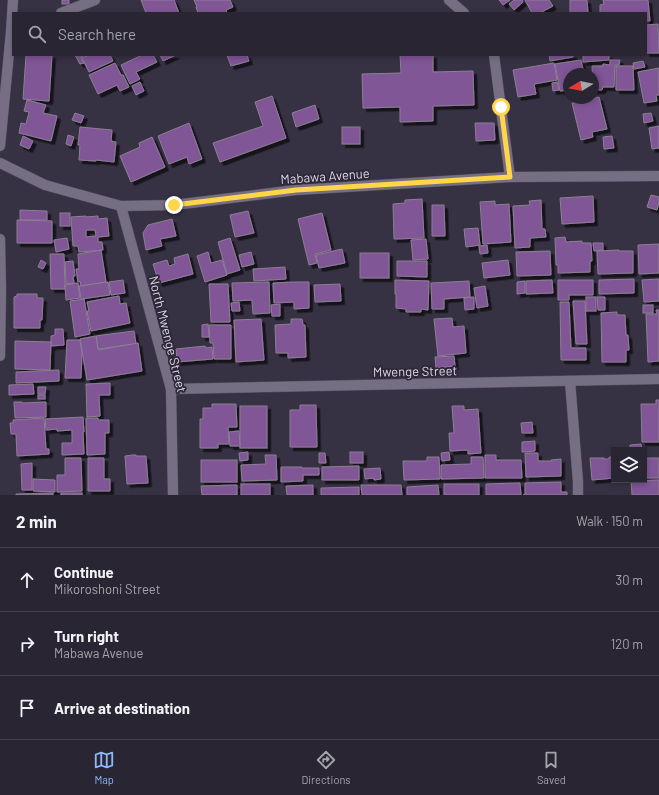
<!DOCTYPE html>
<html lang="en">
<head>
<meta charset="utf-8">
<style>
	body { margin:0; font-family:Barlow,sans-serif; background:#312d3b; color:#f1f3f6 }
	.controls { position:absolute; right:12px; bottom:12px; display:grid; overflow:hidden; border-radius:0px; box-shadow:0 2px 6px #0003 }
	.controls button { width:36px; height:36px; display:grid; place-items:center; padding:0; border:0; border-bottom:1px solid #45424e; background:#292533; color:#f1f3f6; font:20px sans-serif }
	.compass { position:absolute; left:563px; top:68px; width:36px; height:36px; border-radius:50%; background:#292533; box-shadow:0 2px 6px #0003; rotate:260deg }
	.stop { position:absolute; width:12px; height:12px; margin:-9px; border:3px solid #ffd54a; border-radius:50%; background:#fff }
	.stop.end { background:#ffd54a; border-color:#fff; box-shadow:0 1px 4px #0008 }
	.list { margin:0; padding:0; list-style:none }
	h2 { display:flex; justify-content:space-between; align-items:center; height:52px; margin:0; padding:0 16px; font-size:17px }
	h2 small { font-size:13px; font-weight:400; color:#a5a5ac }
	.list li { display:grid; grid-template-columns:26px 1fr auto; gap:12px; align-items:center; box-sizing:border-box; height:64px; padding:0 16px; border-top:1px solid #45424e }
	.list b { display:block; font-size:15px; white-space:nowrap }
	.list p { margin:0; font-size:13px; white-space:nowrap; color:#a5a5ac }
	.list em { font-size:13px; font-style:normal; color:#a5a5ac }
	.icon { flex:none; width:22px; height:22px; fill:none; stroke:currentColor; stroke-width:2; stroke-linecap:round; stroke-linejoin:round }
	.map { position:relative; flex:none; width:659px; height:495px; overflow:hidden }
	.search { position:absolute; background:#292533; box-shadow:0 2px 6px #0003; left:12px; right:12px; top:12px; height:44px; display:flex; align-items:center; gap:10px; box-sizing:border-box; padding:0 14px; border-radius:0px; color:#a5a5ac; font-size:15px }
	.sheet { height:244px; background:#292533 }
	nav { display:flex; justify-content:space-around; align-items:center; box-sizing:border-box; height:56px; border-top:1px solid #45424e; background:#292533; font-size:11px; color:#a5a5ac }
	nav a { display:grid; justify-items:center; gap:2px }
	nav .on { color:#8cb9fc }
	.map>svg:first-child { display:block }
	.building { fill:#805696; stroke:#8c7f93; fill-rule:evenodd; filter:url(#shadow) }
	.lines { fill:none; stroke-linecap:round; stroke-linejoin:round }
	.minor-casing { stroke:#534e5e; stroke-width:11 }
	.tertiary-casing { stroke:#534e5e; stroke-width:11 }
	.minor { stroke:#766f84; stroke-width:10 }
	.tertiary { stroke:#766f84; stroke-width:10 }
	.route { stroke:#ffd54a; stroke-width:5 }
	.labels { text-anchor:middle; stroke-width:3.5; stroke-linejoin:round; paint-order:stroke }
	.street-label { font-size:13px; fill:#dbd7e3; stroke:#2d2739 }
</style>
</head>
<body>
<div class="map">
<svg width="659" height="495" viewBox="0 0 659 495">
	<defs>
		<filter id="shadow"><feDropShadow dx="3.5" dy="3.5" stdDeviation="0" flood-color="#0009"/></filter>
	</defs>
	<rect width="100%" height="100%" fill="#373144"/>
	<g class="building">
		<rect x="62" y="0" width="7" height="4"/>
		<path d="M141,0H174L179,13H146Z"/>
		<path d="M194,0H230L233,7L226,10L227,13H198L196,7H197Z"/>
		<path d="M499,0H510L503,5Z"/>
		<path d="M514,0H522L523,2L514,10L509,4Z"/>
		<path d="M525,0H549L553,6L540,13H532Z"/>
		<path d="M570,0H587L588,13H597H570Z"/>
		<path d="M603,0H648L650,21H646V13H600V5L604,4Z"/>
		<path d="M658,24L659,53H646V25Z"/>
		<path d="M26,55H52L49,101L23,99Z"/>
		<path d="M75,55H86L81,57L84,63L80,64Z"/>
		<path d="M89,55H110L113,61L89,72L82,58Z"/>
		<path d="M142,55H153L157,62L136,72L140,79L130,84L121,65Z"/>
		<path d="M160,55H176L163,61Z"/>
		<path d="M227,55H247L249,61L231,66Z"/>
		<path d="M400,55H433V72L473,71L474,105L433,106V121L400,122V107L363,108L362,74L401,73Z"/>
		<path d="M549,55H573V57L550,61Z"/>
		<path d="M583,55H609V60L583,62Z"/>
		<path d="M581,60L584,74H569V90L560,91L555,64Z"/>
		<path d="M610,60H620L619,65H615L614,87H603L602,90H593L592,66H603V64L610,65Z"/>
		<path d="M643,61L645,67L634,69L633,63Z"/>
		<path d="M115,63L121,75H123L129,87L120,91L117,85L98,94L89,75Z"/>
		<path d="M554,63L557,80L534,84L536,94L518,97L513,70Z"/>
		<path d="M616,66H633L634,90H616Z"/>
		<path d="M659,68V95H656L657,101L644,103L638,72Z"/>
		<path d="M140,82L144,91L136,95L132,86Z"/>
		<path d="M557,82L559,90L553,91L552,83Z"/>
		<path d="M272,96L286,138L220,162L213,143L263,126L255,102Z"/>
		<path d="M599,97L607,129L592,132L593,137L581,140L572,103Z"/>
		<path d="M27,100L46,105L43,113L57,116L51,141L19,133L21,123L26,124L29,112L24,111Z"/>
		<path d="M315,105L319,119L296,127L292,113Z"/>
		<path d="M75,113L84,116L81,123L72,120Z"/>
		<path d="M651,113L653,121L644,123L643,114Z"/>
		<path d="M189,123L202,159L189,164L187,157L169,164L158,136Z"/>
		<path d="M475,123H494L495,140L476,141Z"/>
		<path d="M659,126V148L652,149L649,128Z"/>
		<path d="M80,127L112,130L111,141L116,142L114,162L96,160V161L79,160L80,145H78Z"/>
		<rect x="342" y="127" width="18" height="17"/>
		<path d="M68,135L74,137L71,146L66,144Z"/>
		<path d="M23,136L33,141L29,149L20,145Z"/>
		<path d="M612,136L614,148L604,149L603,137Z"/>
		<path d="M152,137L165,167L131,182L120,156L140,147L139,143Z"/>
		<path d="M651,195L659,197V202L657,210L647,207Z"/>
		<path d="M593,196L594,222L562,224L560,198Z"/>
		<path d="M422,199L424,238L394,239L393,204L405,203V200Z"/>
		<path d="M541,200L542,229H545L546,237L530,238V247L515,248L513,206L530,205L529,201Z"/>
		<path d="M495,201V205L509,204L511,242L483,244L480,202Z"/>
		<path d="M432,205H444L445,236H432Z"/>
		<path d="M20,210L47,211V220H20Z"/>
		<path d="M248,211L254,233L235,237L230,215Z"/>
		<rect x="60" y="213" width="10" height="13"/>
		<path d="M322,213L331,250L315,254L317,263L309,265L298,219Z"/>
		<path d="M86,216V217L98,216V219L107,218L109,236L98,237V242H102L103,250L79,252L78,246H73L71,217ZM86,230H95L96,236L86,237Z"/>
		<path d="M172,219L176,236L160,239L162,246L146,250L143,233L148,225Z"/>
		<path d="M17,220L52,221V243H17Z"/>
		<path d="M478,228L480,245L466,247L464,229Z"/>
		<path d="M565,237L566,242L582,241V243H591L592,261H590V272L558,273V265H556L555,238Z"/>
		<path d="M67,238L69,249L56,252L54,240Z"/>
		<path d="M230,238L240,270L227,274L218,242Z"/>
		<path d="M426,239L428,259L413,260L411,240Z"/>
		<path d="M593,243H603V250L594,251Z"/>
		<path d="M659,244V273L639,274L638,245Z"/>
		<path d="M487,245L488,253L480,254L479,246Z"/>
		<path d="M342,249L345,263L319,268L316,255Z"/>
		<path d="M101,250L106,282L81,286L80,281L78,282L76,269H79L78,254Z"/>
		<path d="M619,250V251H633V273L598,274L597,251Z"/>
		<path d="M550,251L551,275L517,276L516,252Z"/>
		<path d="M208,252L211,263L222,260L227,275L205,282L197,256Z"/>
		<path d="M251,252L254,264L242,267L239,255Z"/>
		<rect x="360" y="253" width="29" height="25"/>
		<path d="M50,254H64L65,289H51Z"/>
		<path d="M188,254L193,274L159,283L153,264L167,260L169,266L175,264L174,258Z"/>
		<path d="M41,260L46,263L43,269L38,267Z"/>
		<path d="M508,260L510,275L484,278L482,263Z"/>
		<path d="M73,261L75,276H73L74,283L66,284L65,262Z"/>
		<path d="M397,261H427V277L397,276Z"/>
		<path d="M285,267L286,279L254,281L253,269Z"/>
		<path d="M634,279V293L599,294V280Z"/>
		<path d="M659,279V301L644,302L642,280Z"/>
		<path d="M123,280L125,293L111,295L109,282Z"/>
		<path d="M395,280L429,281L428,310L421,309V312H406V309L396,308V294H395Z"/>
		<path d="M552,280L553,293L526,294V281Z"/>
		<path d="M558,280H593V295H569V300H558Z"/>
		<path d="M469,281L470,297L444,299V309H432L431,283Z"/>
		<path d="M525,281V293L517,294V282Z"/>
		<path d="M108,282L110,295L81,299L79,286Z"/>
		<path d="M269,282L270,313L253,314L252,300L233,301L232,283Z"/>
		<path d="M294,282H309V308L294,309V302L274,303L273,283Z"/>
		<path d="M78,283L80,298L66,300L65,285Z"/>
		<path d="M209,284H228L230,322H211Z"/>
		<path d="M340,284L341,301L315,302L314,285Z"/>
		<path d="M485,286L488,306L477,308L474,288Z"/>
		<path d="M17,294H37V298H43L42,320H40V328H14V297L17,296Z"/>
		<path d="M119,296L120,304L126,303L130,323L91,331L87,311H89L87,302Z"/>
		<path d="M474,297V309L465,310L464,298Z"/>
		<rect x="586" y="297" width="10" height="14"/>
		<path d="M597,297H605V310H598Z"/>
		<path d="M84,299L90,334L75,337L70,301Z"/>
		<path d="M573,301H585L587,344H576Z"/>
		<path d="M239,302L240,311H232L231,303Z"/>
		<path d="M560,302H569L571,348H586V360H561Z"/>
		<path d="M280,304V316H272L271,305Z"/>
		<rect x="643" y="305" width="10" height="8"/>
		<path d="M656,310H659V361L648,362L646,314H657Z"/>
		<path d="M617,312V315H625L626,335H628L629,350H626V362H602L601,313Z"/>
		<path d="M452,318L453,327L464,326L466,353L438,356L434,319Z"/>
		<path d="M261,319L264,360L236,362L234,320Z"/>
		<path d="M291,319H302L303,325H305L306,357L288,358V353H276L275,325L291,324Z"/>
		<path d="M208,324L209,337H202V325Z"/>
		<path d="M209,325H231V359H214L213,343H210Z"/>
		<path d="M55,329H63L64,345L51,346V336L55,335Z"/>
		<path d="M134,331L136,344L98,349L96,336Z"/>
		<path d="M96,336L98,350L138,343L142,371L87,380L80,339Z"/>
		<path d="M67,340H80L82,354L81,378H65Z"/>
		<path d="M15,341L51,342L50,370L15,369Z"/>
		<path d="M205,346L206,348L212,347L213,359L177,362L176,349Z"/>
		<path d="M454,356L455,366L436,368L435,357Z"/>
		<path d="M59,370V381L16,383V372Z"/>
		<path d="M110,383V395H99L100,416L87,417L86,384Z"/>
		<path d="M33,384L34,394L9,395V385Z"/>
		<path d="M38,387H46L45,394H38Z"/>
		<rect x="38" y="395" width="7" height="4"/>
		<path d="M656,400H659V442H642L641,404H656Z"/>
		<path d="M14,402H22L23,403L46,402V417L15,418Z"/>
		<path d="M212,404H236L237,427H228L229,444H218V448H200V419H203V408H212Z"/>
		<path d="M300,405H316L317,447H290V410H300Z"/>
		<rect x="240" y="406" width="27" height="42"/>
		<path d="M452,406H464V410L478,409L481,453L468,454V450L450,451L449,433H454Z"/>
		<path d="M83,417L84,432H83L84,454L62,455V443H72V430L57,431V429L46,430L45,419Z"/>
		<path d="M44,418L46,449H49V454L17,456L16,434H11L10,423H13V420Z"/>
		<path d="M86,418H98V420H109V433H105V454L87,455Z"/>
		<path d="M532,422L533,433H522L521,423Z"/>
		<path d="M239,431L240,446H230L229,432Z"/>
		<path d="M535,441V451L522,452V442Z"/>
		<path d="M641,444L642,450H630V445Z"/>
		<path d="M248,452V460L240,461L239,453Z"/>
		<rect x="350" y="452" width="13" height="11"/>
		<path d="M449,452L450,460L442,461L441,453Z"/>
		<path d="M319,453H325L326,463H319Z"/>
		<path d="M525,453H538V461H551V460L561,459V476L526,477Z"/>
		<path d="M132,455H136V456H146L148,483L127,484L125,456Z"/>
		<path d="M265,455H276L277,480L242,481L241,465L266,464Z"/>
		<path d="M485,455H496V460H521L522,478H485Z"/>
		<path d="M427,457H439L440,479L404,480L403,461H427Z"/>
		<path d="M471,457H483L484,478L441,479V465L471,464Z"/>
		<path d="M609,457H614V478L592,480L590,458H604V459H609Z"/>
		<path d="M65,458H81L82,491L57,492V475H65Z"/>
		<path d="M88,458H104V479H110V491H88Z"/>
		<rect x="644" y="458" width="15" height="20"/>
		<rect x="201" y="460" width="36" height="22"/>
		<path d="M32,463V490H22L21,464Z"/>
		<path d="M359,466V480H322V467Z"/>
		<path d="M281,467H302V468H319V475H303V481L281,482Z"/>
		<path d="M380,468L381,479L374,480V478L365,479L364,469Z"/>
		<path d="M33,479L55,480V492L33,491Z"/>
		<path d="M659,480V495H632L631,481Z"/>
		<path d="M561,482V492H567V495H523L525,494V483Z"/>
		<path d="M520,483L521,495H486V484Z"/>
		<rect x="241" y="484" width="29" height="11"/>
		<rect x="444" y="484" width="35" height="11"/>
		<path d="M237,485V495H202L201,486Z"/>
		<path d="M313,485V495H287L286,486Z"/>
		<path d="M361,485H401L402,495H362Z"/>
		<path d="M438,485L439,495H407V487Z"/>
		<path d="M359,487V495H321V488Z"/>
		<path d="M53,493V495H16V494Z"/>
		<rect x="61" y="493" width="21" height="2"/>
	</g>
	<g class="lines">
		<g class="minor-casing">
			<g id="minor">
				<path d="M449,0L464,13"/>
				<path d="M61,13L95,0"/>
				<path d="M494,55L510,177"/>
				<path d="M0,146L11,32L13,0"/>
				<path d="M121,206L171,389L173,495"/>
				<path d="M0,239L1,290L0,356"/>
				<path d="M570,381L578,482V495"/>
				<path d="M171,389L659,379"/>
			</g>
		</g>
		<g class="tertiary-casing">
			<path id="tertiary" d="M0,163L45,185L121,206L174,205L296,190L510,177L659,176"/>
		</g>
		<use href="#minor" class="minor"/>
		<use href="#tertiary" class="tertiary"/>
	</g>
	<g class="lines">
		<path class="route" d="M174,205L296,190L510,177L501,107"/>
	</g>
	<g class="labels">
		<g class="street-label">
			<text transform="translate(325 176) rotate(-4)" y="5">Mabawa Avenue</text>
			<text transform="translate(168 334) rotate(76)" y="5">North Mwenge Street</text>
			<text transform="translate(415 371) rotate(-1)" y="5">Mwenge Street</text>
		</g>
	</g>
</svg>
<div class="controls">
<button><svg class="icon" aria-label="layers" viewBox="0 0 24 24"><path d="M12 4l9 5-9 5-9-5zM3 14l9 5 9-5"/></svg></button>
</div>
<svg class="compass" viewBox="-18 -18 36 36"><path d="M0-13l5 13h-10z" fill="#e53935"/><path d="M0 13l5-13h-10z" fill="#a5a5ac"/></svg>
<div class="stop" style="left:501px;top:107px"></div>
<div class="stop end" style="left:174px;top:205px"></div>
<div class="search"><svg class="icon" aria-label="search" viewBox="0 0 24 24"><circle cx="10" cy="10" r="6"/><path d="M15 15l6 6"/></svg>Search here</div>
</div>
<section class="sheet">
<h2>2 min<small>Walk · 150 m</small></h2>
<ul class="list">
<li><svg class="icon" aria-label="ahead" viewBox="0 0 24 24"><path d="M12 20V5M6 11l6-6 6 6"/></svg><div><b>Continue</b><p>Mikoroshoni Street</p></div><em>30 m</em></li>
<li><svg class="icon" aria-label="right" viewBox="0 0 24 24"><path d="M7 20v-9h11M14 6l5 5-5 5"/></svg><div><b>Turn right</b><p>Mabawa Avenue</p></div><em>120 m</em></li>
<li><svg class="icon" aria-label="arrive" viewBox="0 0 24 24"><path d="M6 21V4h12l-3 4 3 4H6"/></svg><div><b>Arrive at destination</b></div></li>
</ul>
</section>
<nav>
<a class="on"><svg class="icon" aria-label="map" viewBox="0 0 24 24"><path d="M3 6l6-2 6 2 6-2v14l-6 2-6-2-6 2zM9 4v14M15 6v14"/></svg>Map</a>
<a><svg class="icon" aria-label="directions" viewBox="0 0 24 24"><path d="M12 3l9 9-9 9-9-9zM9 14v-3h6M13 9l2 2-2 2"/></svg>Directions</a>
<a><svg class="icon" aria-label="saved" viewBox="0 0 24 24"><path d="M7 4h10v16l-5-4-5 4z"/></svg>Saved</a>
</nav>
</body>
</html>
